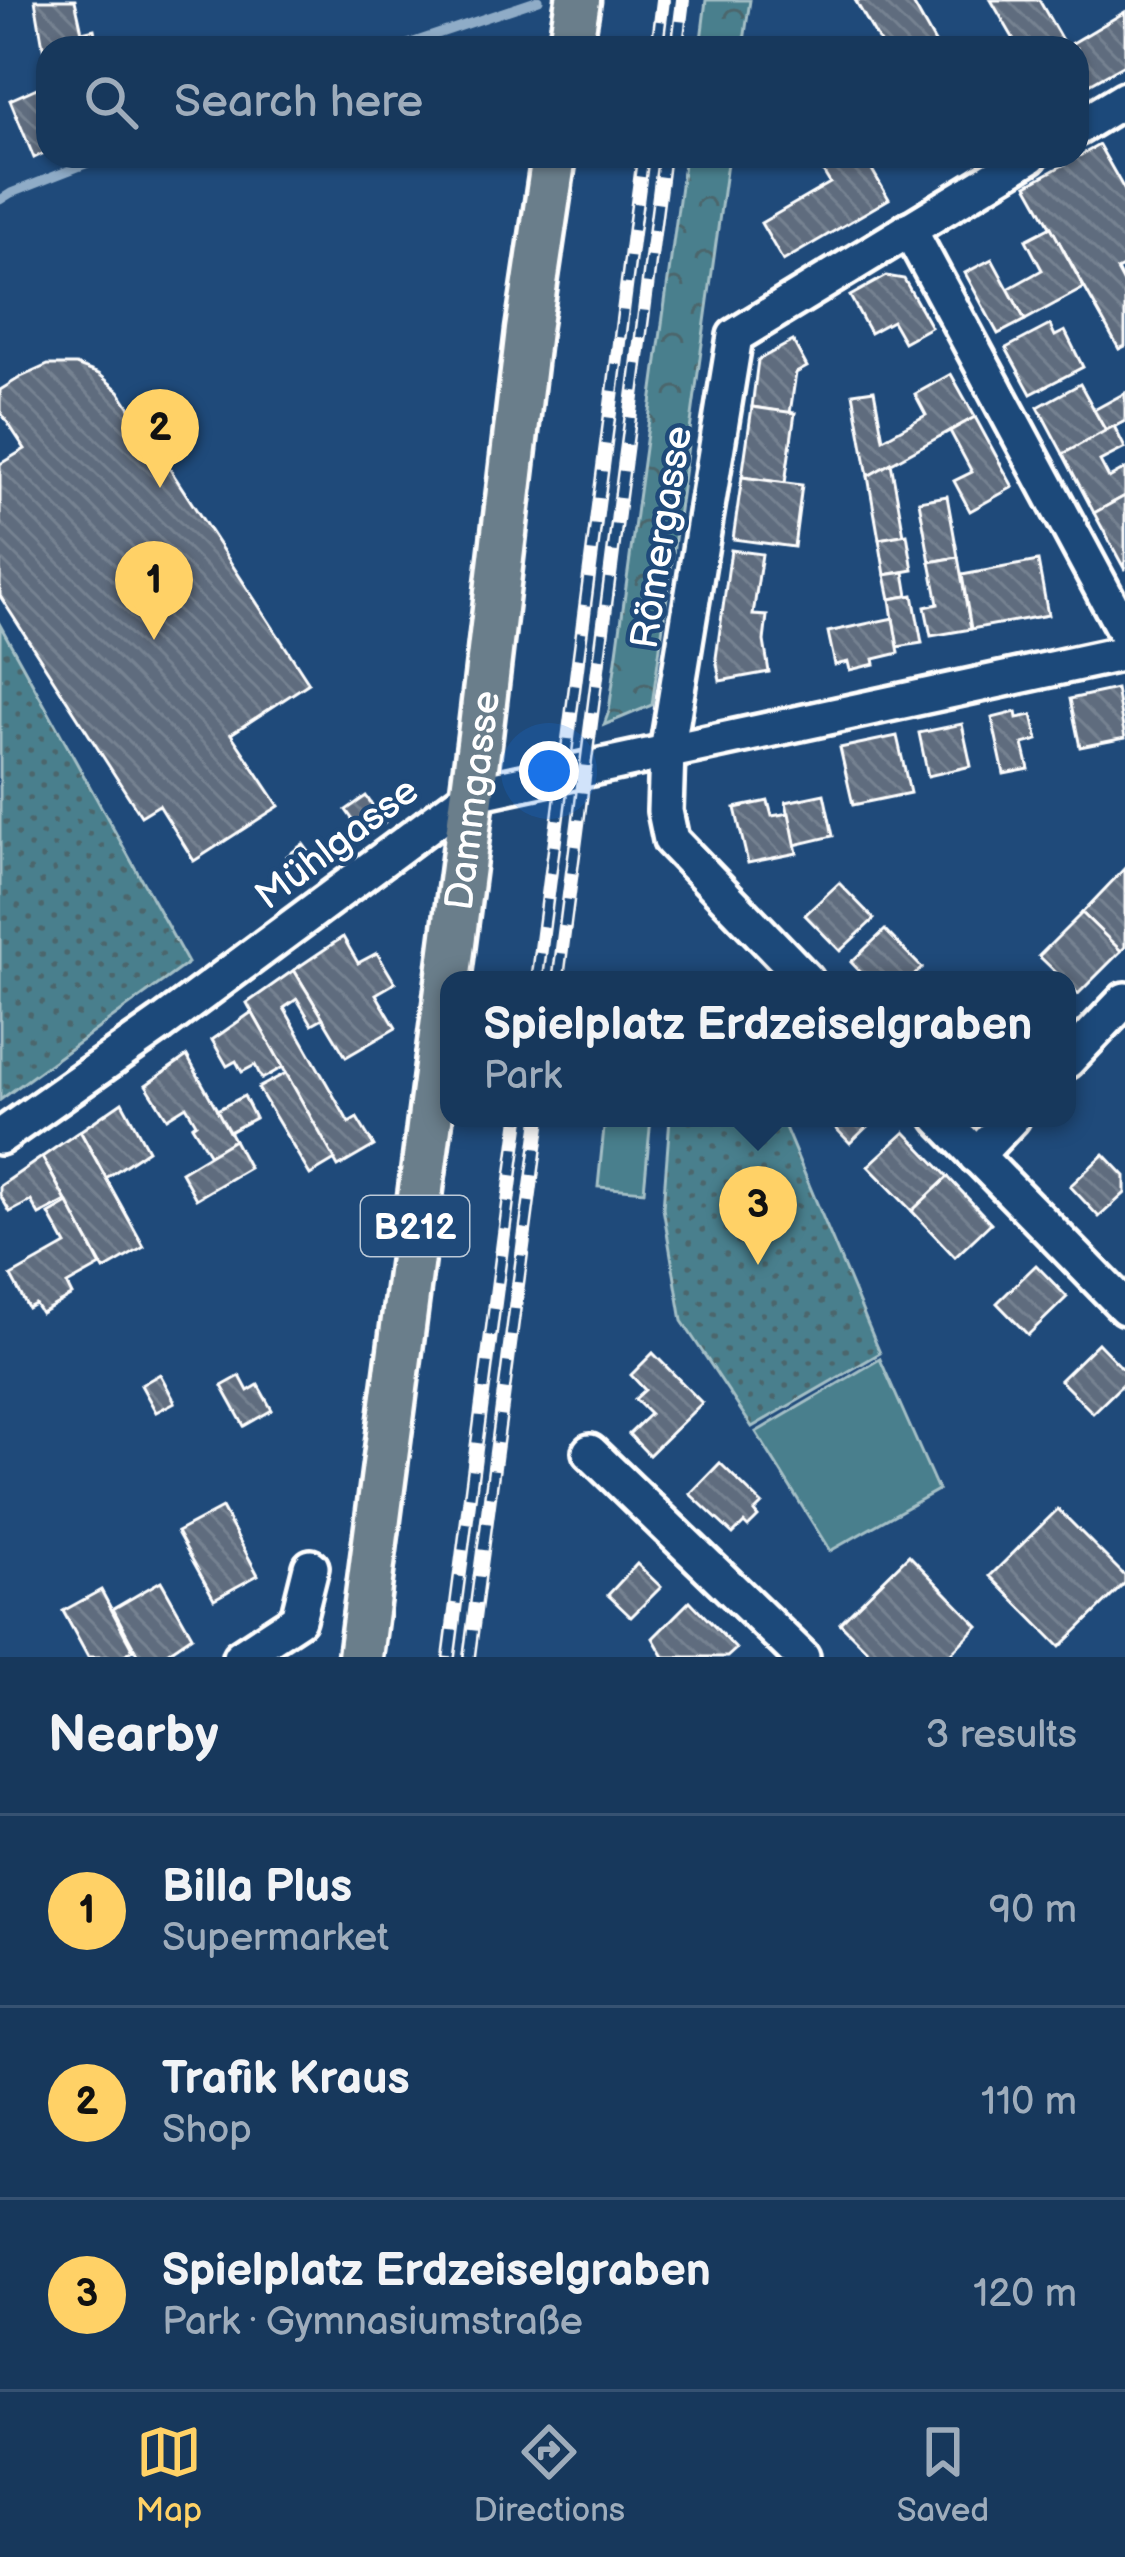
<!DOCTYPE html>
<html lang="en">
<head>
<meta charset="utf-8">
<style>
	body { margin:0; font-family:"Balsamiq Sans",sans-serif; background:#244365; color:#f1f3f6 }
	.you { position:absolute; left:549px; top:771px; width:42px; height:42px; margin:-30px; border:9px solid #fff; border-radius:50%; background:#1a73e8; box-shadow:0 0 0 18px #1a73e833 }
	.badge { display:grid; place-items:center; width:78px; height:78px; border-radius:50%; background:#ffd166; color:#111; font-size:39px; font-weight:700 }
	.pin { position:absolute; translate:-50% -99px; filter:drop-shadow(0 3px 6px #0008) }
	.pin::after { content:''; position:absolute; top:63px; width:42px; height:36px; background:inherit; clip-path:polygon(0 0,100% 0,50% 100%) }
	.popup { position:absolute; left:440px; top:971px; width:636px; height:156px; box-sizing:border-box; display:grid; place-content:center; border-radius:24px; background:#17385c; filter:drop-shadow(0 3px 9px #0005); font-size:39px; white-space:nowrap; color:#9eacbb }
	.popup b { font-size:45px; color:#f1f3f6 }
	.popup::after { content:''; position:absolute; left:50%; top:100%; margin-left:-24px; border:24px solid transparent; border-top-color:#17385c }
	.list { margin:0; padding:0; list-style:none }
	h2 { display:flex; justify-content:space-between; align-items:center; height:156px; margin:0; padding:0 48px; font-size:51px }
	h2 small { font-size:39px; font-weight:400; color:#9eacbb }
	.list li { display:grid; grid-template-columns:78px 1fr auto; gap:36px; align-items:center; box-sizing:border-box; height:192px; padding:0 48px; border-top:3px solid #365272 }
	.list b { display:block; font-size:45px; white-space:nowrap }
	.list p { margin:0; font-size:39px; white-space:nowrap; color:#9eacbb }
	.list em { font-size:39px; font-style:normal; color:#9eacbb }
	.icon { flex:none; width:66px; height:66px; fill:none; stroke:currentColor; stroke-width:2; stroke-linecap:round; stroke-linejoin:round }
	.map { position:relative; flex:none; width:1125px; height:1657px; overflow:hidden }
	.search { position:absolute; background:#17385c; box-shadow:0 3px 9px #0004; left:36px; right:36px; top:36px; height:132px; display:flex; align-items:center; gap:30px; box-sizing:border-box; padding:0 42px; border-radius:36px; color:#9eacbb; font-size:45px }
	.sheet { height:732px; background:#17385c }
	nav { display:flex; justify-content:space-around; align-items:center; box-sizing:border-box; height:168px; border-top:3px solid #365272; background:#17385c; font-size:33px; color:#9eacbb }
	nav a { display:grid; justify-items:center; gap:6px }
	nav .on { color:#ffd166 }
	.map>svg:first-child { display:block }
	.green { fill:#4a7f8d; stroke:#a4bfc6; stroke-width:3 }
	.forest { fill:url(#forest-crowns); stroke:#a4bfc6; stroke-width:3 }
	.park { fill:url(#park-dots); stroke:#a4bfc6; stroke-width:3 }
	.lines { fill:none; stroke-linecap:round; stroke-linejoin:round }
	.stream { stroke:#8facc7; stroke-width:9 }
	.building { fill:url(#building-back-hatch); stroke:#fff; stroke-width:3 }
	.minor-casing { stroke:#fff; stroke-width:42 }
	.major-casing { stroke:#fff; stroke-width:51 }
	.minor { stroke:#1f4a7a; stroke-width:33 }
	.major { stroke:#6b7e8b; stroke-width:42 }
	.rail-casing { stroke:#fff; stroke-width:14 }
	.rail { stroke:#1f4a7a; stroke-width:9; stroke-dasharray:27; stroke-linecap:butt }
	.labels { text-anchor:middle; stroke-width:9; stroke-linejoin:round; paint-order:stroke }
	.shield { fill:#1f4a7a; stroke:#bcc9d7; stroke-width:3 }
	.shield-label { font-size:36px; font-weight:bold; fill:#fff }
	.street-label { font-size:39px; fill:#fff; stroke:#1f4a7a }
</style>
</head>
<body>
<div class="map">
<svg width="1125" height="1657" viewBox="0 0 1125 1657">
	<defs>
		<pattern id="forest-crowns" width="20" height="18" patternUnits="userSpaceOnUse" patternTransform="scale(3)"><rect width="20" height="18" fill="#4a7f8d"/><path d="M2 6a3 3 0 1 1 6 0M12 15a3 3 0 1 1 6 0" fill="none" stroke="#4b666c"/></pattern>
		<pattern id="park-dots" width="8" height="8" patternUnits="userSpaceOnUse" patternTransform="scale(3)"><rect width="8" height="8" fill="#4a7f8d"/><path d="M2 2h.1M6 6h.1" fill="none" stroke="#4b666c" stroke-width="1.8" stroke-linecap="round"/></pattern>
		<pattern id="building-back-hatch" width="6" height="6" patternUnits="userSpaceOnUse" patternTransform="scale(3)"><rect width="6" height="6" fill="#5e6c7e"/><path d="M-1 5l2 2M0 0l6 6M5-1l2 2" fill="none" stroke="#768291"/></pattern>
	</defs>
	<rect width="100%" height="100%" fill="#1f4a7a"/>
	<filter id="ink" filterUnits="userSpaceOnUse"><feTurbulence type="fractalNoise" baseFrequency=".00833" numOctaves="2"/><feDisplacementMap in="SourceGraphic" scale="24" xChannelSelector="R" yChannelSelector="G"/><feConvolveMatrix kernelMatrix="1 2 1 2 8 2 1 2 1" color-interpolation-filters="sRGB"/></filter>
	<g filter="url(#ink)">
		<g class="green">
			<path d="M605,1118H651L644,1191L598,1187Z"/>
			<path d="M880,1359L938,1490L830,1551L756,1432Z"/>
		</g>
		<g class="forest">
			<path d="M706,0H750L743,48H700Z"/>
			<path d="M685,156H728L652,705L604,725L609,711Z"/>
		</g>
		<g class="park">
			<path d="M0,625L188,963L0,1100Z"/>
			<path d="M670,1118H781L880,1353L752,1427L682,1321L663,1208Z"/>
		</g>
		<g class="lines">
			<g class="stream">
				<path d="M396,48L539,0"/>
				<path d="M0,200L11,193L106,156"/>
			</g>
		</g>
		<g class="building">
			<path d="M35,0H75L82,32L94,29L98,48H48V76Z"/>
			<path d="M855,0H911L938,48H883Z"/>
			<path d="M991,0H1039L1066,47L1125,12V64L1077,91V48H1019Z"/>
			<path d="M48,83V151L34,158L10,100Z"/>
			<path d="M1099,145L1125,191V266L1117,270L1125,285V346L1119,349L1027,185Z"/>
			<path d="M842,156H864L889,199L783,261L761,223L830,183L821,168Z"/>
			<path d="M1051,227L1084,288L1025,320L1008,289L1042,270L1026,240Z"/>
			<path d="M992,259L1025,320L998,334L965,273Z"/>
			<path d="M886,276L904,279L931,327L904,342L892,321L870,333L850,296Z"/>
			<path d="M1050,325L1055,336L1065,331L1083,367L1031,394L1006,348Z"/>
			<path d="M793,341L807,367L796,373L790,413L752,407L758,360Z"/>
			<path d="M48,365H76L99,374L119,391L309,683L231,734L279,806L194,861L159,805L141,816L0,596V464L25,449L0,411V390L21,377Z"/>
			<path d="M951,374L975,417L868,476L853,393L874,390L883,439L926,415L915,394Z"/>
			<path d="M1080,384L1106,431L1063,454L1038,407Z"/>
			<path d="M1125,393V421L1106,431L1094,410Z"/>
			<path d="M752,407L795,413L785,483L742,477Z"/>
			<path d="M975,417L1013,487L970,511L954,481L972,472L950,431Z"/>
			<path d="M1114,426L1125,448L1100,461L1109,478L1125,469V496L1094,513L1063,454Z"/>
			<path d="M891,463L904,535L879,539L868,476Z"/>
			<path d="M742,477L802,485L794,547L733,539Z"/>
			<path d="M947,496L958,557L930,562L919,501Z"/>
			<path d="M1125,496V570L1094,513Z"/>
			<path d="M907,534L913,570L885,575L879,539Z"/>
			<path d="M731,550L762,554L753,615L767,616L764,641L769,672L720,681L716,658Z"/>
			<path d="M958,557L971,629L931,636L925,607L938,604L930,562Z"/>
			<path d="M1038,561L1048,615L971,629L962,575Z"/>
			<path d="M904,572L908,596L890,599L885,575Z"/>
			<path d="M913,595L922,643L897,647L890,599Z"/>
			<path d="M893,618L899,653L874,659L875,664L850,670L848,662L835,665L828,632Z"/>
			<path d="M1116,689L1125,738L1080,747L1070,699Z"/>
			<path d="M1016,712L1017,718L1032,715L1038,740L1023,744L1029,769L1004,774L992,718Z"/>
			<path d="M962,724L971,766L928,776L919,733Z"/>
			<path d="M897,736L910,793L853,805L840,748Z"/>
			<path d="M824,794L833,836L795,845L786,802Z"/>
			<path d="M366,796L385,823L365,837L346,810Z"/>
			<path d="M768,801L772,816L789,813L797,853L748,863L735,808Z"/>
			<path d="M303,844L320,867L304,879L287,856Z"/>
			<path d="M1125,868V947L1121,951L1082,913Z"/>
			<path d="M839,883L874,919L840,951L805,915Z"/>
			<path d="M1082,913L1121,951L1078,994L1067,980H1064L1039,956Z"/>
			<path d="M885,930L922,968L909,980H868L851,962Z"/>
			<path d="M343,937L358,963L377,953L395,983L376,994L396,1028L346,1057L294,970Z"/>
			<path d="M294,970L323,1018L312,1024L297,999L284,1008L349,1123L357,1118L374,1146L338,1167L247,1003Z"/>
			<path d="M252,1012L283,1067L262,1079L255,1065L242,1072L236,1061L227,1066L212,1040Z"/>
			<path d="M187,1056L234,1140L210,1155L192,1126L196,1123L186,1106L167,1118L146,1085Z"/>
			<path d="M286,1073L335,1160L310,1175L258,1088Z"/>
			<path d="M244,1096L255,1118L229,1132L217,1110Z"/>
			<path d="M122,1102L148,1150L106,1178L80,1131Z"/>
			<path d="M826,1118H876L850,1143Z"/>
			<path d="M80,1131L144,1247L104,1270L42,1157Z"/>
			<path d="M905,1132L948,1177L912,1211L868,1166Z"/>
			<path d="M234,1140L249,1168L196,1199L181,1172Z"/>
			<path d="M1104,1154L1125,1176V1193L1099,1217L1070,1186Z"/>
			<path d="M42,1157L66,1201L39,1215L31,1201L10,1212L0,1195V1186Z"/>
			<path d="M948,1177L991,1223L955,1257L912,1211Z"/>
			<path d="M68,1203L101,1266L67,1285L72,1295L41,1313L35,1304L28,1308L11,1276L66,1245L49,1214Z"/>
			<path d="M1036,1265L1067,1297L1028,1335L997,1303Z"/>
			<path d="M1098,1343L1125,1371V1382L1093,1413L1060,1380Z"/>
			<path d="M653,1353L702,1403L649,1455L629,1434L650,1414L635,1399L645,1390L631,1375Z"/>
			<path d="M160,1374L175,1402L156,1412L141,1385Z"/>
			<path d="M240,1376L248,1391L258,1385L272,1410L244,1426L222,1386Z"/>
			<path d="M720,1463L762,1504L754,1512L758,1517L748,1527L744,1523L733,1534L690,1494Z"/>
			<path d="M222,1508L258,1575L214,1599L177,1532Z"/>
			<path d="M1058,1509L1125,1576V1583L1060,1647L990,1576Z"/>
			<path d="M909,1555L978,1626L947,1657H874L840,1623Z"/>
			<path d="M637,1564L661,1587L631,1617L608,1595Z"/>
			<path d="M161,1581L192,1636L161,1657H139L113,1609Z"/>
			<path d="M101,1590L133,1650L120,1657H88L63,1611Z"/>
			<path d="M690,1601L736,1649L727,1657H664L653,1638Z"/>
		</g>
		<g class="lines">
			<g class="minor-casing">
				<g id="minor">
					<path d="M1077,128L1125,99"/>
					<path d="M909,229L1125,632"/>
					<path d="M806,980L671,840L665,811L667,752L735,336L1030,156"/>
					<path d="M1067,1061L1125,1000"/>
					<path d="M940,1118L1125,1307"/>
					<path d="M0,1137L161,1024L471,794L1125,653"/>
					<path d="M976,1156L1012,1118"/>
					<path d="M590,1452L802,1657"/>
					<path d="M240,1657L298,1619L311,1567"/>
				</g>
			</g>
			<g class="major-casing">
				<g id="major">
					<path d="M570,48L578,0"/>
					<path id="s1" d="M360,1657L480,736L528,330L554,156"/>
				</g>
			</g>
			<use href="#minor" class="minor"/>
			<use href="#major" class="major"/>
			<g class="rail-casing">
				<g id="rail">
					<path d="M657,48L663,0"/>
					<path d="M677,48L683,0"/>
					<path d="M537,980L643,156"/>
					<path d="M558,980L664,156"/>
					<path d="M449,1657L519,1118"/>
					<path d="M469,1657L540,1118"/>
				</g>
			</g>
			<use href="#rail" class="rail"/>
		</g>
	</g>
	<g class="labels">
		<rect class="shield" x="361" y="1196" width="108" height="60" rx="9"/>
		<g class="shield-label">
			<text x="415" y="1239">B212</text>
		</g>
		<g class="street-label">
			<text transform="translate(660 537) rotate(-81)" y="14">Römergasse</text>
			<text dy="14" stroke="none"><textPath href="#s1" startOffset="864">Dammgasse</textPath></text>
			<text transform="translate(336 842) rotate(-37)" y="14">Mühlgasse</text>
		</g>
	</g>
</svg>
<div class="you"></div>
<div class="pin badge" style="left:154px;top:640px">1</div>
<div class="pin badge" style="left:160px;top:488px">2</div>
<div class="pin badge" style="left:758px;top:1265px">3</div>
<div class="popup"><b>Spielplatz Erdzeiselgraben</b>Park</div>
<div class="search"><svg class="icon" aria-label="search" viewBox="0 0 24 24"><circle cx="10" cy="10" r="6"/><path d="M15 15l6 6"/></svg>Search here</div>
</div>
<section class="sheet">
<h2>Nearby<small>3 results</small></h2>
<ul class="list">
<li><span class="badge">1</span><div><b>Billa Plus</b><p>Supermarket</p></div><em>90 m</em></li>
<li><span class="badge">2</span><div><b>Trafik Kraus</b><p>Shop</p></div><em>110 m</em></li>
<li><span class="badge">3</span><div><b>Spielplatz Erdzeiselgraben</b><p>Park · Gymnasiumstraße</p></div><em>120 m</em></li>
</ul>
</section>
<nav>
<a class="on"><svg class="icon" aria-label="map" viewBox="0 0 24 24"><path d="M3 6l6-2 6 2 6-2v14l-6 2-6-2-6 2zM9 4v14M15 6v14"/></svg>Map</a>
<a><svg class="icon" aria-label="directions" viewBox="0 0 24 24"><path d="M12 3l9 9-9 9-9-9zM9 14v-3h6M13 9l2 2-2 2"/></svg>Directions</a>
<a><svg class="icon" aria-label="saved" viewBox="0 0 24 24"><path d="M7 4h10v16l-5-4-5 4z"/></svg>Saved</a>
</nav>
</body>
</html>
